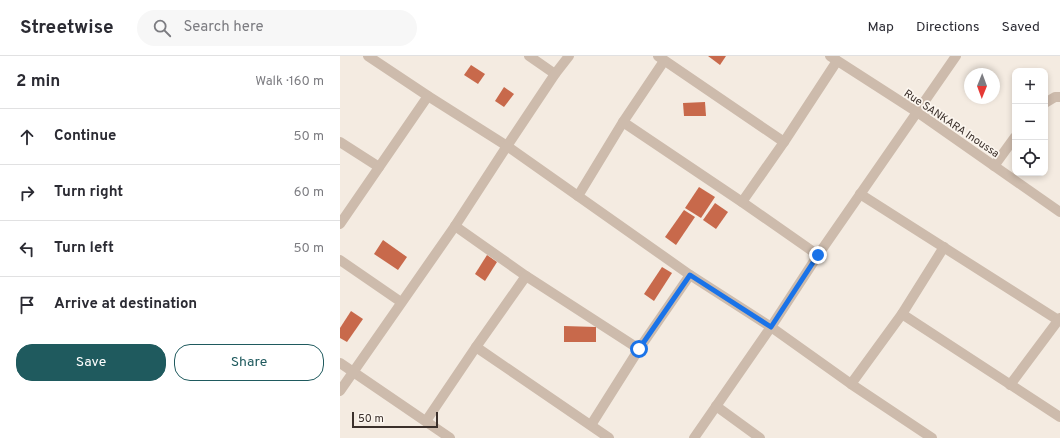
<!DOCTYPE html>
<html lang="en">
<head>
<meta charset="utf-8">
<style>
	body { margin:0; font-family:Overpass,sans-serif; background:#f7f7f7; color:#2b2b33 }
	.controls { position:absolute; right:12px; top:12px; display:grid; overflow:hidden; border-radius:8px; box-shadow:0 2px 6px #0003 }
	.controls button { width:36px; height:36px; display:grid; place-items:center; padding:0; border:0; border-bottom:1px solid #e1e1e2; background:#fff; color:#2b2b33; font:20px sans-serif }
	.compass { position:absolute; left:624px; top:12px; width:36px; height:36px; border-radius:50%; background:#fff; box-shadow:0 2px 6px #0003; rotate:181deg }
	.scale { position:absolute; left:12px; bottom:10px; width:86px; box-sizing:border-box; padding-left:4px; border:2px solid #3b302b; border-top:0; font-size:11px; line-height:14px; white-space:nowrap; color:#3b302b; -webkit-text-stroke:3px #fbf5ee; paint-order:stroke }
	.stop { position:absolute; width:12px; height:12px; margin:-9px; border:3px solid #1a73e8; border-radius:50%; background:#fff }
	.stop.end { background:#1a73e8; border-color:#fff; box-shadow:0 1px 4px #0008 }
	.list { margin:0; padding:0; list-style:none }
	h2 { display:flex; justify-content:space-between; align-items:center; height:52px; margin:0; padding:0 16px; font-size:17px }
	h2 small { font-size:13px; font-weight:400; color:#7c7c81 }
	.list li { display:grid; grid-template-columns:26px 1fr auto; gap:12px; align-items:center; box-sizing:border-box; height:56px; padding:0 16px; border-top:1px solid #e1e1e2 }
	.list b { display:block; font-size:15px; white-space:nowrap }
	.list em { font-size:13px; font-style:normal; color:#7c7c81 }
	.actions { display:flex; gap:8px; padding:12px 16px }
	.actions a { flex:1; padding:9px 0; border:1px solid #1f5a5e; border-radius:16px; text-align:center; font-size:14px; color:#1f5a5e }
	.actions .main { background:#1f5a5e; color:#fff }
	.icon { flex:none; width:22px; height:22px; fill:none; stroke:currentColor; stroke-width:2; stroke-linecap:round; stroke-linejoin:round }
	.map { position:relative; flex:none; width:720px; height:382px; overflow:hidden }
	header { display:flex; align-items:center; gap:24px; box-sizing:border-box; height:56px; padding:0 20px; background:#fff; border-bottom:1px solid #e1e1e2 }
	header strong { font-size:19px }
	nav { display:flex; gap:22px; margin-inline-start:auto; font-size:14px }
	.search { width:280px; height:36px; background:#f7f7f7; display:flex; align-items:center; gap:10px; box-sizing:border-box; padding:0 14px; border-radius:22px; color:#7c7c81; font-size:15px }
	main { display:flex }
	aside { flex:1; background:#fff }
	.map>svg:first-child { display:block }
	.building { fill:#c8694b }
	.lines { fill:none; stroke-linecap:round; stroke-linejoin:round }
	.minor { stroke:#cdbbac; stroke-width:10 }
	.route { stroke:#1a73e8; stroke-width:5 }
	.labels { text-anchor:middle; stroke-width:3.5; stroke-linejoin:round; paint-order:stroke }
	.street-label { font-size:11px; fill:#3b302b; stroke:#fbf5ee }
</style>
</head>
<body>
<header>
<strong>Streetwise</strong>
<div class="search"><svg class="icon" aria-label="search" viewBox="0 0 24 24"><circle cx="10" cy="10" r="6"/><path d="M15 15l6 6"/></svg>Search here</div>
<nav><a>Map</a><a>Directions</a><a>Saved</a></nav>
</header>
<main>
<aside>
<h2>2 min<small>Walk · 160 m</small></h2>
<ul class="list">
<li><svg class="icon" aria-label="ahead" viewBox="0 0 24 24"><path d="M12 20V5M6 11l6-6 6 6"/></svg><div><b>Continue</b></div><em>50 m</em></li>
<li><svg class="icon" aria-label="right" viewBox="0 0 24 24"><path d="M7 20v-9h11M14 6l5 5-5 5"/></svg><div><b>Turn right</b></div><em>60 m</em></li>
<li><svg class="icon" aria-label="left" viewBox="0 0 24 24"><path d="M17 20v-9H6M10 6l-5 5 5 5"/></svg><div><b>Turn left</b></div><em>50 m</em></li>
<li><svg class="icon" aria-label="arrive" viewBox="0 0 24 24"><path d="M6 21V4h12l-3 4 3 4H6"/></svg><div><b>Arrive at destination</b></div></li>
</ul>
<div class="actions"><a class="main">Save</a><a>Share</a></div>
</aside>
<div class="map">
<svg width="720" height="382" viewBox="0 0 720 382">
	<rect width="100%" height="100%" fill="#f4ebe1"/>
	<g class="building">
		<path d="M368,0H386L380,9Z"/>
		<path d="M131,9L145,18L138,28L124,19Z"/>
		<path d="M164,31L174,38L164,51L155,45Z"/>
		<path d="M365,46L366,60H344L343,47Z"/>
		<path d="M359,131L375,141L361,162L345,152Z"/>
		<path d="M375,147L388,156L376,173L363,164Z"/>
		<path d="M344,154L355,161L336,189L325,181Z"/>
		<path d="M43,184L67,201L58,214L34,198Z"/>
		<path d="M147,199L157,206L145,225L135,218Z"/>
		<path d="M322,211L332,217L314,245L304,238Z"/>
		<path d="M11,255L23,263L7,286L0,282V272Z"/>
		<path d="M224,270L256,271V286H224Z"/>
	</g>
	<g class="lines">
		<g class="minor">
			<path d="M28,0L88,40L167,90L350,219L431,271L511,328L592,382"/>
			<path d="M189,0L215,18"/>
			<path d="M318,0L444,86"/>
			<path d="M490,0L577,56L720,156"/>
			<path d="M705,47L715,41H720"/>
			<path d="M283,66L402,146L478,199"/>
			<path d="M0,86L39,111"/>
			<path d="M654,110L675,81"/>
			<path d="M520,138L718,264"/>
			<path d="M238,140L283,66L324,5"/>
			<path d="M402,146L444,86L497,5"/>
			<path d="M0,168L88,40"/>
			<path d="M115,170L186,220L299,293"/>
			<path d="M0,204L61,246"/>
			<path d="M562,258L720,361"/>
			<path d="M136,291L269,382"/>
			<path d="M0,307L110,382"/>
			<path d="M511,328L562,258L604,191"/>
			<path d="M670,329L720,262"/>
			<path d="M0,335L115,170L167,90L215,18L229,0"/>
			<path d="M376,350L420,382"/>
			<path d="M86,365L136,291L186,220"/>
			<path d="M251,369L299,293L350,219"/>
			<path d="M354,382L431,271L478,199L616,0"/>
		</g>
	</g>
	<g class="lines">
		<path class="route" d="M299,293L350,219L431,271L478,199"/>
	</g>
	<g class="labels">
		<g class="street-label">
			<text transform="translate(612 67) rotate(34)" y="4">Rue SANKARA Inoussa</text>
		</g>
	</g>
</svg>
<div class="controls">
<button>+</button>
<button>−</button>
<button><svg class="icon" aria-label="locate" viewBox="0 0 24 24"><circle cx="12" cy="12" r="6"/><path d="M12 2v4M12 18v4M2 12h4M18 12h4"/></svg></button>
</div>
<svg class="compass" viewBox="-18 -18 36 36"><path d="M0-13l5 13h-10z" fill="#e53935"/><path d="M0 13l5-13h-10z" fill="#7c7c81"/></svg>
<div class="scale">50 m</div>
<div class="stop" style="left:299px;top:293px"></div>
<div class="stop end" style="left:478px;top:199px"></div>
</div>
</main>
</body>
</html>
